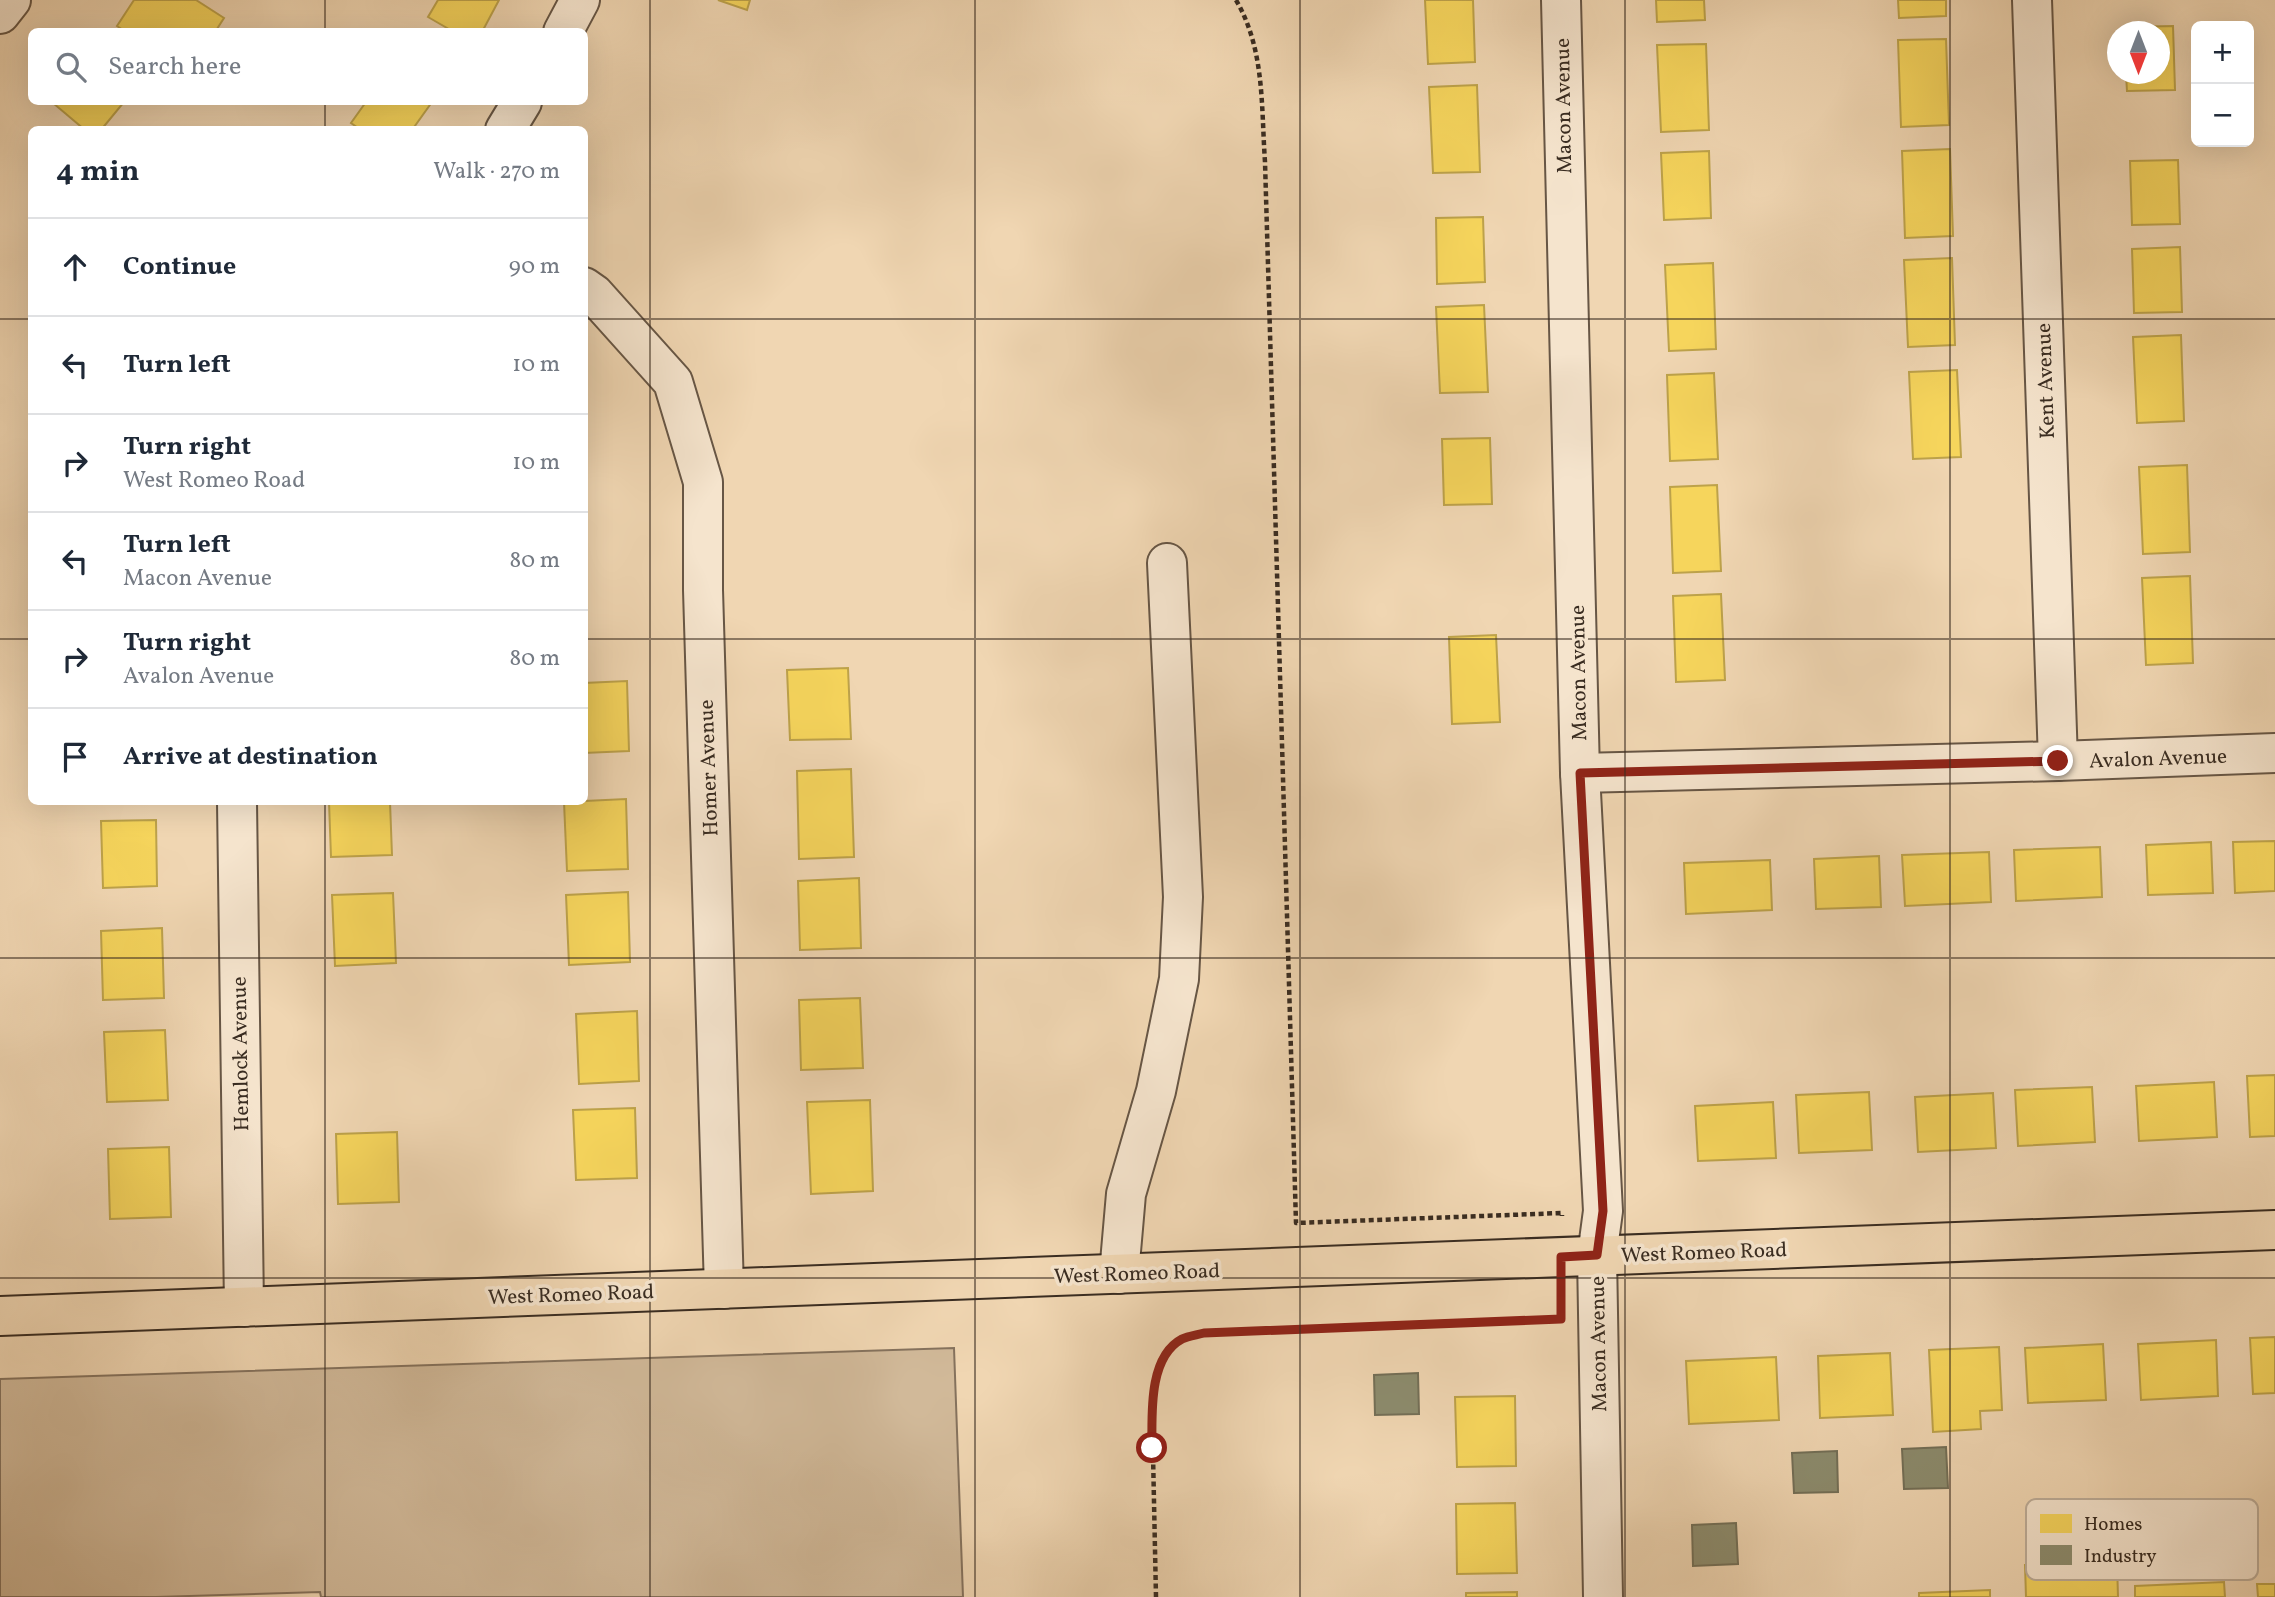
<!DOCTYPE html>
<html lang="en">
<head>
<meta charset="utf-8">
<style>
	body { margin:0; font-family:Vollkorn,serif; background:#f6f6f7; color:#1f2937 }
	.controls { position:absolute; right:21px; top:21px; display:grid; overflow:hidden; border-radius:10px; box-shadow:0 7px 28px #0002 }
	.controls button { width:63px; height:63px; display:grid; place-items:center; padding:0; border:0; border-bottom:2px solid #e0e1e3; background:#fff; color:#1f2937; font:35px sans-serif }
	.compass { position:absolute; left:2107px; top:21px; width:63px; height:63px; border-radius:50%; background:#fff; box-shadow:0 7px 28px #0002; rotate:180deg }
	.stop { position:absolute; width:21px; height:21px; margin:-16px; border:5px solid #8f2418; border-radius:50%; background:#fff }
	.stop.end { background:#8f2418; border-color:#fff; box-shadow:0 2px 7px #0008 }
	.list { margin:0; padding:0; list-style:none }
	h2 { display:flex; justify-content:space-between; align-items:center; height:91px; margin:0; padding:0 28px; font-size:30px }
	h2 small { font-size:23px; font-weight:400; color:#747a83 }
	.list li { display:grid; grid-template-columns:46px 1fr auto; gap:21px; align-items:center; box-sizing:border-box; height:98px; padding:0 28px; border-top:2px solid #e0e1e3 }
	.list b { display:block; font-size:26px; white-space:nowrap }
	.list p { margin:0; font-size:23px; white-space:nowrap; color:#747a83 }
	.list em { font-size:23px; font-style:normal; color:#747a83 }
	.icon { flex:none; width:38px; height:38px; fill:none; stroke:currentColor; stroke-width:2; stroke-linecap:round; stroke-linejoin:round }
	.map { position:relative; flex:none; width:2275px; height:1597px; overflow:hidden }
	.search { position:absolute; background:#fff; box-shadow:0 7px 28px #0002; left:28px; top:28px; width:560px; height:77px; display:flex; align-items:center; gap:18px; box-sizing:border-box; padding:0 24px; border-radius:10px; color:#747a83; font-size:26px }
	.panel { position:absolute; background:#fff; box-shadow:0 7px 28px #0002; left:28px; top:126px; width:560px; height:679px; border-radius:10px }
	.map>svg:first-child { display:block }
	.green { fill:#d1b999; stroke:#85725d; stroke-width:2 }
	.homes { fill:#f6d55c; stroke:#bda24a; stroke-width:2 }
	.industry { fill:#8c8c6e; stroke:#736f57; stroke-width:2 }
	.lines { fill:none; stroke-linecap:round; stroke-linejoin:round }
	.minor-casing { stroke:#675645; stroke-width:42 }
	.major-casing { stroke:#392c21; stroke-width:42 }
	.path { stroke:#392c21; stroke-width:4.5; stroke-dasharray:5 3.5; stroke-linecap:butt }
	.minor { stroke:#f5e4cd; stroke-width:38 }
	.major { stroke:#f0d6b2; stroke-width:38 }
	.route { stroke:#8f2418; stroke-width:9 }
	.grid { fill:none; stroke:#392c21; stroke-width:2; stroke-opacity:0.55 }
	.labels { text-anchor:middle; stroke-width:7; stroke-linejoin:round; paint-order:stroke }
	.street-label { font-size:21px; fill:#392c21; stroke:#f5e4cd }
	.key { fill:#f5e4cd; stroke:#bdad99; stroke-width:2 }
	.key-label { font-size:19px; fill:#392c21 }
</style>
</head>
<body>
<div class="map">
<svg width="2275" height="1597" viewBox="0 0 2275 1597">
	<rect width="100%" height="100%" fill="#f0d6b2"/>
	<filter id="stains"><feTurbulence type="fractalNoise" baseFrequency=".00286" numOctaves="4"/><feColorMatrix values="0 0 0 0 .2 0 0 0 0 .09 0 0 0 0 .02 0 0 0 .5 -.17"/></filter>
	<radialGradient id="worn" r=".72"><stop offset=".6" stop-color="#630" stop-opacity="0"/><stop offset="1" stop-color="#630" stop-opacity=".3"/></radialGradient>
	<path class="green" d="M954,1348L963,1597H321L320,1592L156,1597H0V1379Z"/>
	<g class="homes">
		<path d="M134,0H196L224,18L215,32H126L117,26Z"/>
		<path d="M438,0H499L482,32H454L428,17Z"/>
		<path d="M718,0H750L747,10Z"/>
		<path d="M1425,0H1473L1475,62L1428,64Z"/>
		<path d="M1656,0H1704L1705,20L1657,22Z"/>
		<path d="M1898,0H1946V16L1899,18Z"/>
		<path d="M2173,26L2175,90L2127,91L2126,74H2160V32H2125V27Z"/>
		<path d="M1946,39L1949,125L1901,127L1898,40Z"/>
		<path d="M1706,44L1709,130L1661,132L1657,45Z"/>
		<path d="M1477,85L1480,172L1433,173L1429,87Z"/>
		<path d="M55,102H124L101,130H85L53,103Z"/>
		<path d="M366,102H432L412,130H361L351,123Z"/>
		<path d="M1950,149L1953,236L1905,238L1902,151Z"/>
		<path d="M1709,151L1711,218L1664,220L1661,153Z"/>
		<path d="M2178,160L2180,224L2132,225L2130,161Z"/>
		<path d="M1483,217L1485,282L1437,284L1436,218Z"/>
		<path d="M2180,247L2182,312L2134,313L2132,249Z"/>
		<path d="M1952,258L1955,345L1908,347L1904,260Z"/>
		<path d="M1713,263L1716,349L1669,351L1665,265Z"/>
		<path d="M1484,305L1488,392L1440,393L1436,307Z"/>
		<path d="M2181,335L2184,421L2137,423L2133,337Z"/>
		<path d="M1957,370L1961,457L1913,459L1909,372Z"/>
		<path d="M1714,373L1718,459L1670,461L1667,375Z"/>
		<path d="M1490,438L1492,504L1444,505L1442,439Z"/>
		<path d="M2187,465L2190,552L2143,554L2139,467Z"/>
		<path d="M1717,485L1721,571L1673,573L1670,487Z"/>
		<path d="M2190,576L2193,663L2146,665L2142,578Z"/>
		<path d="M1721,594L1725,680L1676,682L1673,596Z"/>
		<path d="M1496,635L1500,722L1452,724L1449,637Z"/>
		<path d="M848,668L851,739L790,740L787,670Z"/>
		<path d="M627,681L629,751L584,753V683Z"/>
		<path d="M851,769L854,857L799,859L797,771Z"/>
		<path d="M626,799L628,869L567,871L564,802Z"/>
		<path d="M329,802H390L392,855L331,857Z"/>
		<path d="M156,820L157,886L103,888L101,821Z"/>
		<path d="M2275,841V891L2235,893L2233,842Z"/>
		<path d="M2211,842L2213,893L2148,895L2146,845Z"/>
		<path d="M2100,847L2102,897L2016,901L2014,850Z"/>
		<path d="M1989,852L1991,902L1905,906L1902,855Z"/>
		<path d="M1879,856L1881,907L1816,909L1814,859Z"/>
		<path d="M1770,860L1772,910L1686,914L1684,863Z"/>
		<path d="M859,878L861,948L800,950L798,881Z"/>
		<path d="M628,892L630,962L569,965L566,895Z"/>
		<path d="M393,893L396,963L335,966L332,895Z"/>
		<path d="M162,928L164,998L103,1000L101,931Z"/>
		<path d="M860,998L863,1068L801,1070L799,1000Z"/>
		<path d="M637,1011L639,1081L579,1084L576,1014Z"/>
		<path d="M165,1030L168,1100L107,1102L104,1032Z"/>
		<path d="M2275,1075V1136L2250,1137L2247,1076Z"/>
		<path d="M2214,1082L2217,1137L2139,1141L2136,1086Z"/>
		<path d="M2092,1087L2095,1142L2018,1146L2015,1090Z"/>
		<path d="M1869,1092L1872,1150L1799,1153L1796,1095Z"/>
		<path d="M1993,1093L1996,1148L1918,1152L1915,1097Z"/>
		<path d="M870,1100L873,1191L811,1194L807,1102Z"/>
		<path d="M1773,1102L1776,1158L1698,1161L1695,1106Z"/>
		<path d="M635,1108L637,1178L576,1180L573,1110Z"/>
		<path d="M397,1132L399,1202L338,1204L336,1134Z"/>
		<path d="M169,1147L171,1217L110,1219L108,1149Z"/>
		<path d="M2275,1337V1393L2253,1394L2250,1338Z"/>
		<path d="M2216,1340L2218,1396L2141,1400L2138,1344Z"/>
		<path d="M2103,1344L2106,1400L2028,1403L2025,1348Z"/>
		<path d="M1999,1347L2002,1410L1980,1411L1981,1429L1933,1432L1929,1350Z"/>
		<path d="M1890,1353L1893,1415L1820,1418L1818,1356Z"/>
		<path d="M1776,1357L1779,1420L1689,1424L1686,1361Z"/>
		<path d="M1515,1396L1516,1466L1457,1467L1455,1397Z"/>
		<path d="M1515,1503L1517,1573L1457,1574L1456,1504Z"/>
		<path d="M2117,1562L2118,1597H2026L2025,1565Z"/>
		<path d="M2224,1582L2225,1597H2135V1586Z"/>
		<path d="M2257,1584H2275V1597H2258Z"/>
		<path d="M1990,1590V1597H1919V1593Z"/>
		<path d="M1517,1592V1597H1466V1593Z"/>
	</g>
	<g class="industry">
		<path d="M1418,1373L1419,1414L1375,1415L1374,1375Z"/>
		<path d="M1946,1447L1948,1488L1904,1489L1902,1449Z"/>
		<path d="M1837,1451L1838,1492L1794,1493L1792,1453Z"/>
		<path d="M1736,1523L1738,1564L1693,1566L1692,1525Z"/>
	</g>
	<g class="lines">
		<g class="minor-casing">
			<g id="minor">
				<path d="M1561,0L1580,773L1603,1211L1597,1256L1603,1597"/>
				<path d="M2032,0L2058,761"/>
				<path d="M0,14L11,0"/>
				<path d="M563,32L580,0"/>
				<path d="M505,130L522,102"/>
				<path d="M584,287L594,294L673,382L703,482V590L724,1289"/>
				<path d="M1580,773L2058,761L2275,753"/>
				<path d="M237,802L244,1307"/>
				<path d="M1119,1274L1126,1194L1156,1091L1179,979L1183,897L1167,563"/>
			</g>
		</g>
		<g class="major-casing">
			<path id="major" d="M0,1316L2275,1230"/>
		</g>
		<g class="path">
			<path d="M1236,0C1265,50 1261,105 1265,162L1296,1223L1562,1213V1216"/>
			<path d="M1156,1597L1152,1406L1161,1360L1181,1339L1204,1333L1561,1319"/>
		</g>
		<use href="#minor" class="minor"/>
		<use href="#major" class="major"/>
	</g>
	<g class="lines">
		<path class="route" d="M1152,1448C1152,1415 1148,1357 1182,1339C1188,1336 1197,1335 1204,1333L1561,1319V1257L1597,1255L1603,1211L1580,773L2058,761"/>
	</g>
	<path class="grid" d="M325,0V32M650,0V1597M975,0V1597M1300,0V1597M1625,0V1597M1950,0V1597M325,102V130M0,319H32M584,319H2275M0,639H32M584,639H2275M325,802V1597M0,958H2275M0,1278H2275"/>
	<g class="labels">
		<g class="street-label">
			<text transform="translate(1563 106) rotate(-91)" y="7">Macon Avenue</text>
			<text transform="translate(2045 381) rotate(-92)" y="7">Kent Avenue</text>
			<text transform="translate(1578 673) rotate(-91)" y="7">Macon Avenue</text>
			<text transform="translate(2158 758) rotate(-2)" y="7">Avalon Avenue</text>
			<text transform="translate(708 768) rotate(-92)" y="7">Homer Avenue</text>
			<text transform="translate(240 1054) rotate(-91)" y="7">Hemlock Avenue</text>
			<text transform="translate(1704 1252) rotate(-2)" y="7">West Romeo Road</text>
			<text transform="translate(1137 1273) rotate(-2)" y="7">West Romeo Road</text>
			<text transform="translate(571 1294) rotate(-2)" y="7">West Romeo Road</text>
			<text transform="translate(1598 1344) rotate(-91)" y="7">Macon Avenue</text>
		</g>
	</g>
	<rect x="2026" y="1499" width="232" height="81" rx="10" class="key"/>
	<rect x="2040" y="1514" width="32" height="19" fill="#f6d55c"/>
	<rect x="2040" y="1545" width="32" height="20" fill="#8c8c6e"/>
	<g class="key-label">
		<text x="2084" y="1530">Homes</text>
		<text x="2084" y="1562">Industry</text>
	</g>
	<rect width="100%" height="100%" filter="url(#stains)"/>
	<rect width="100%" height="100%" fill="url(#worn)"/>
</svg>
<div class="controls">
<button>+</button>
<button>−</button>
</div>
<svg class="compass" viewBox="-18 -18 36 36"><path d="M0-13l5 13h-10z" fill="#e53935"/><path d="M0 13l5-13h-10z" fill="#747a83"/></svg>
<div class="stop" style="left:1152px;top:1448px"></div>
<div class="stop end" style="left:2058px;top:761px"></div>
<div class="search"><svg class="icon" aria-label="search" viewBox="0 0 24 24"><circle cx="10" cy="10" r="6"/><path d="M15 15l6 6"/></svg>Search here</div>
<section class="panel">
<h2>4 min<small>Walk · 270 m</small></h2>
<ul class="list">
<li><svg class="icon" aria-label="ahead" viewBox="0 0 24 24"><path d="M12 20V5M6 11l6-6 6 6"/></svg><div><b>Continue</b></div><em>90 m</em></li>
<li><svg class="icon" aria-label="left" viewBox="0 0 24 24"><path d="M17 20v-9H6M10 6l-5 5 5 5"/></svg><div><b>Turn left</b></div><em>10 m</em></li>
<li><svg class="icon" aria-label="right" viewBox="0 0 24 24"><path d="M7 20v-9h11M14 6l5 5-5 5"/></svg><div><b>Turn right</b><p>West Romeo Road</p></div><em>10 m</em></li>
<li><svg class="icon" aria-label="left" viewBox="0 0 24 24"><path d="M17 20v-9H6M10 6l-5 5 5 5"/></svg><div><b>Turn left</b><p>Macon Avenue</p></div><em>80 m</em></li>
<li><svg class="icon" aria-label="right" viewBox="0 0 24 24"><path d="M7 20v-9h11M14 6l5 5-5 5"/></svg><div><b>Turn right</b><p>Avalon Avenue</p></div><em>80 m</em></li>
<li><svg class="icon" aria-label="arrive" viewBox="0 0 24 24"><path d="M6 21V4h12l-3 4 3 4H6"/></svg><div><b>Arrive at destination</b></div></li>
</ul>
</section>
</div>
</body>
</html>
